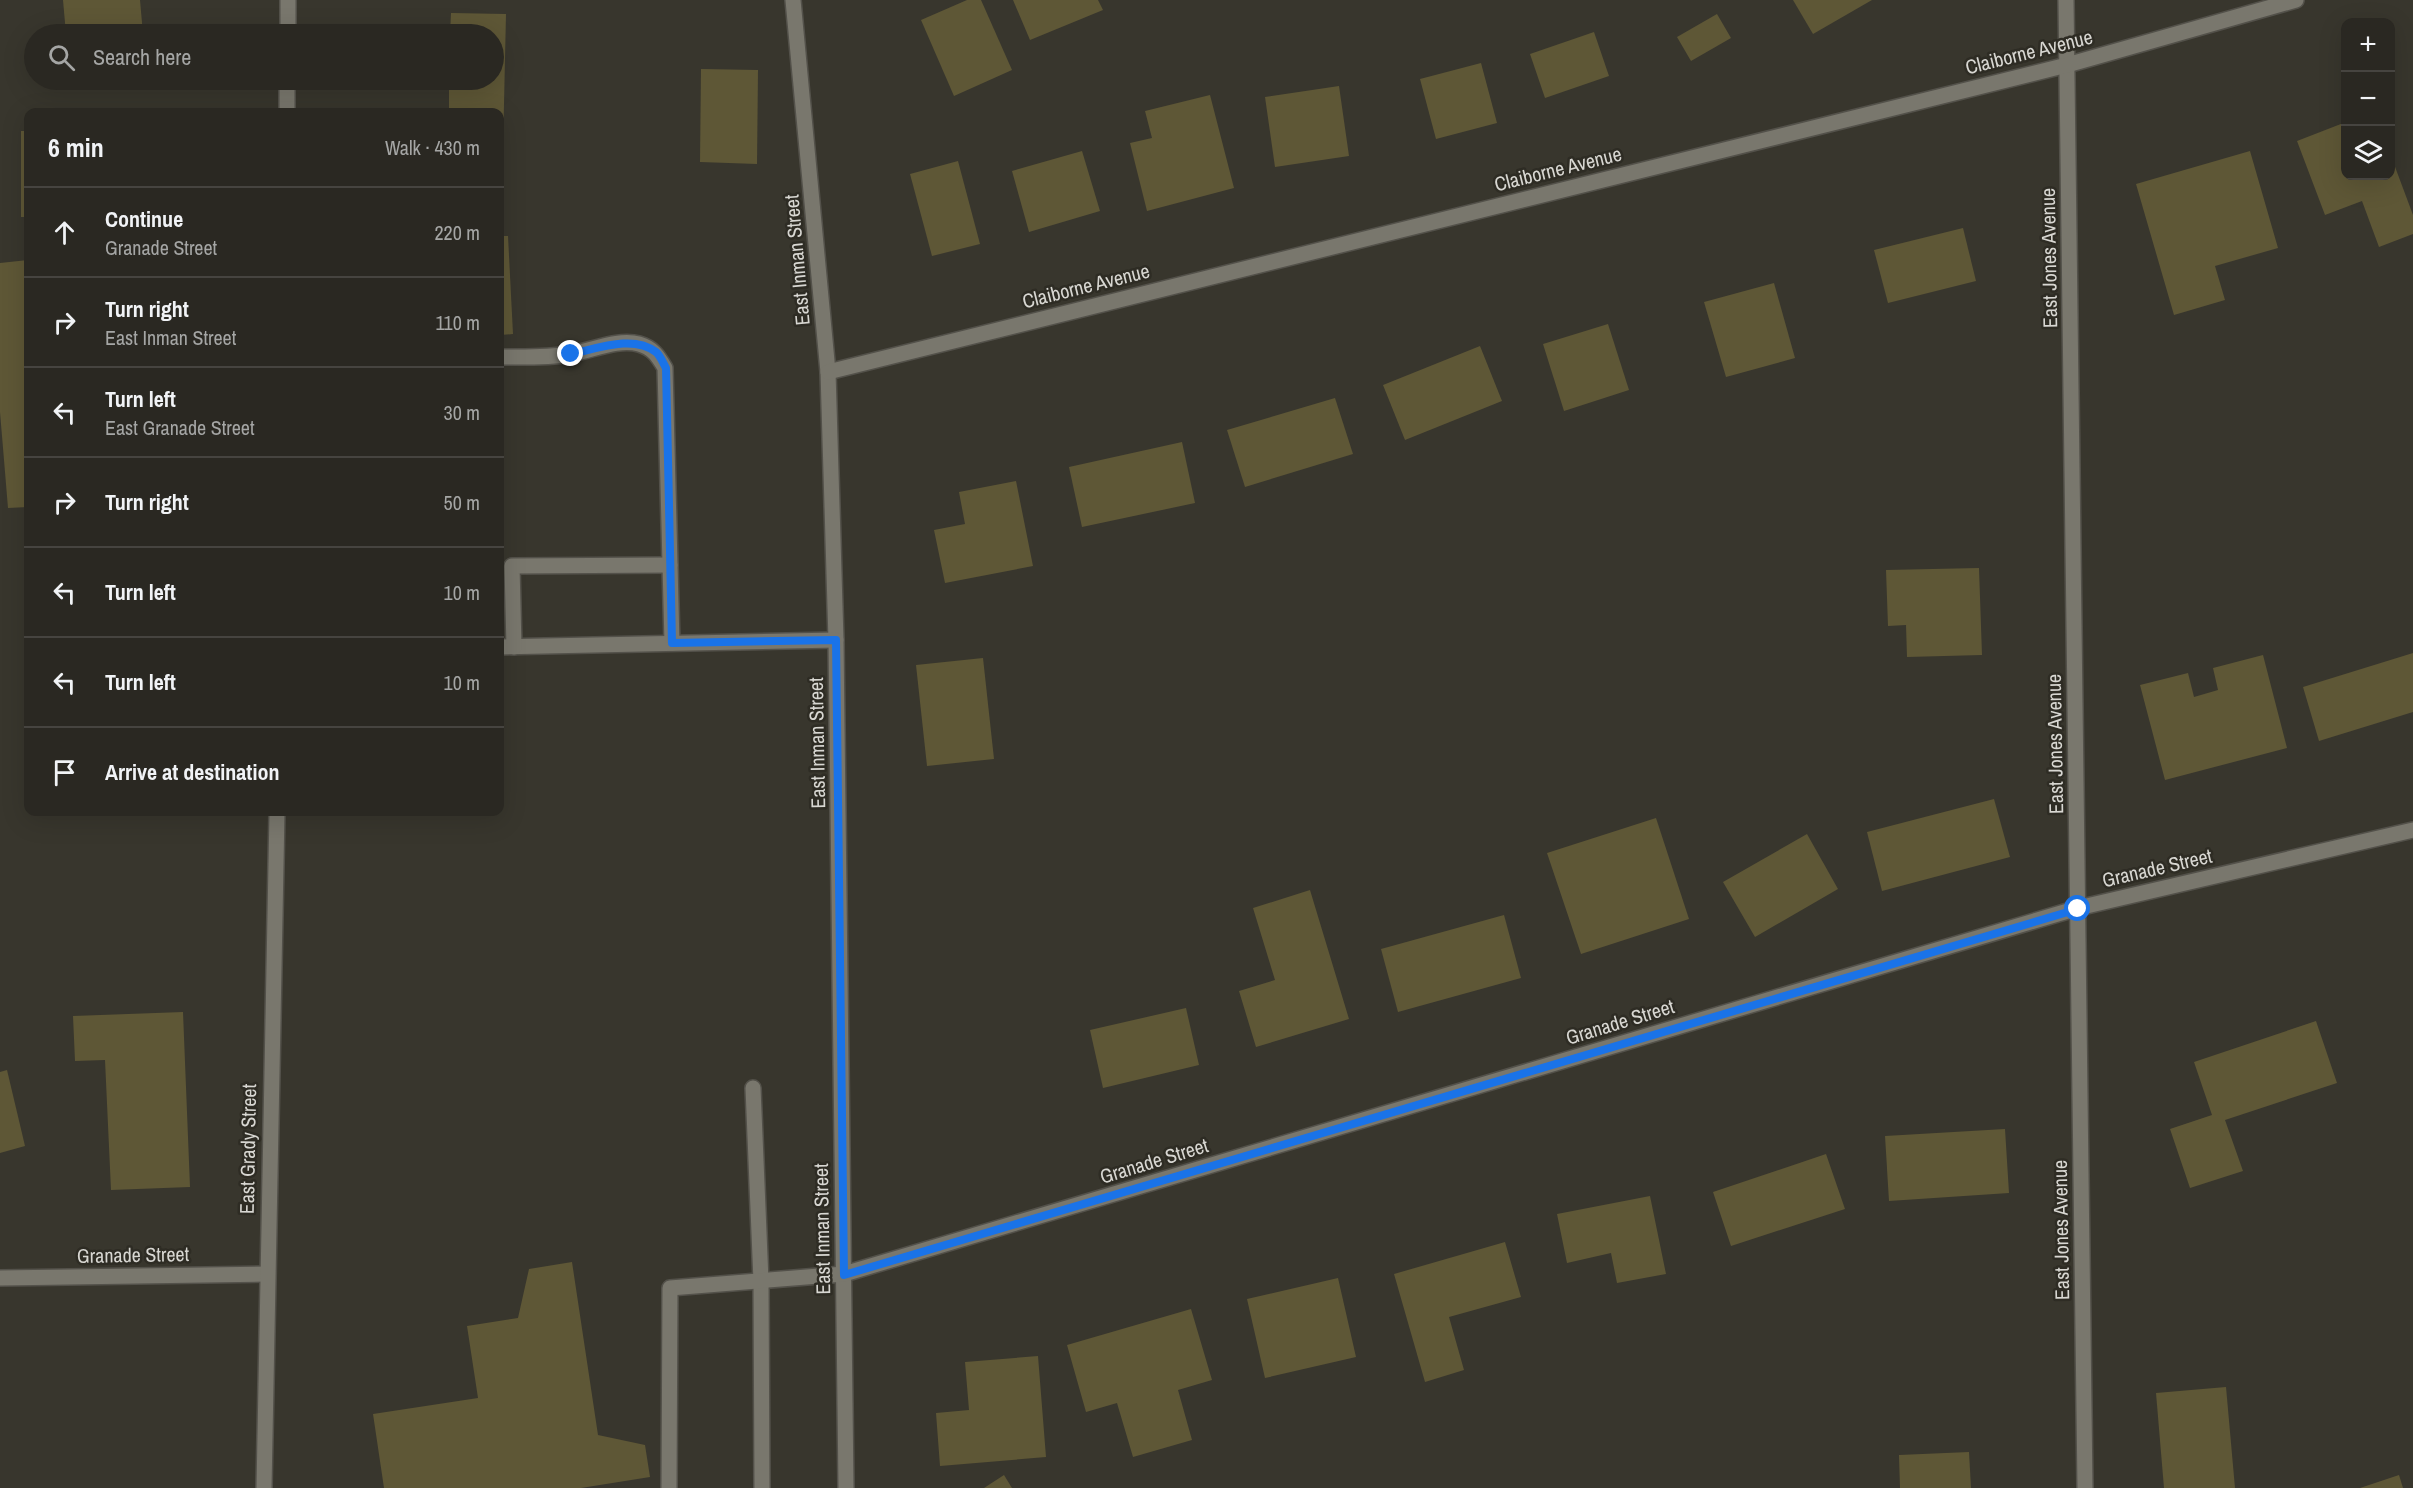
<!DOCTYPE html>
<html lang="en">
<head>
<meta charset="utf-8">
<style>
	body { margin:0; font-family:"Archivo Narrow",sans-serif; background:#36342f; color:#f1f3f6 }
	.controls { position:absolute; right:18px; top:18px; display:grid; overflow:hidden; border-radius:12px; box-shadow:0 6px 24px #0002 }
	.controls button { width:54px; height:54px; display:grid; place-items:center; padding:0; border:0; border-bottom:2px solid #464440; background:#2a2822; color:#f1f3f6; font:30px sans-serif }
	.stop { position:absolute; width:18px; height:18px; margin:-14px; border:4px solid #1a73e8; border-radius:50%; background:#fff }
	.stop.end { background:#1a73e8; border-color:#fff; box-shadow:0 2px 6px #0008 }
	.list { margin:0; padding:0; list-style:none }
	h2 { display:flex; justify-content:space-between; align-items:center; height:78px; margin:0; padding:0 24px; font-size:26px }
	h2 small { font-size:20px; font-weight:400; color:#a5a6a5 }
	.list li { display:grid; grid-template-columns:39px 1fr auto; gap:18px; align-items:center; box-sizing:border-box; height:90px; padding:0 24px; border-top:2px solid #464440 }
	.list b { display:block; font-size:22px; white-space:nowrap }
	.list p { margin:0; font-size:20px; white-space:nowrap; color:#a5a6a5 }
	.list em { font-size:20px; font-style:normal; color:#a5a6a5 }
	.icon { flex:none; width:33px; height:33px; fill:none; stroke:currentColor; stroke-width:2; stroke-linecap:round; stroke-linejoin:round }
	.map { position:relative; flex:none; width:2413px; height:1488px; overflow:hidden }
	.search { position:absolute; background:#2a2822; box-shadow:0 6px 24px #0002; left:24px; top:24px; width:480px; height:66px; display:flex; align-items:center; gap:15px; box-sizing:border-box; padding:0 21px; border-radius:33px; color:#a5a6a5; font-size:22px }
	.panel { position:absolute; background:#2a2822; box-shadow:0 6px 24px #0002; left:24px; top:108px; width:480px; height:708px; border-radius:12px }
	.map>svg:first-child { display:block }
	.building { fill:#5e5736 }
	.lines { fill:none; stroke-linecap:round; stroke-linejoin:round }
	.minor-casing { stroke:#53514a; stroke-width:18 }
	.minor { stroke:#79776d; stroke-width:15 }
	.route { stroke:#1a73e8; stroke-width:8 }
	.labels { text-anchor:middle; stroke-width:5; stroke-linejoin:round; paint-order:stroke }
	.street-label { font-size:20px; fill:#d8d7d2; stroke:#2e2c24 }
</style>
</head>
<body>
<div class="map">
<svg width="2413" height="1488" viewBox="0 0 2413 1488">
	<rect width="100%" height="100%" fill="#38362d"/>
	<g class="building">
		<path d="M63,0H140L143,34H66Z"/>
		<path d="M967,0H981L1012,70L954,96L921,20Z"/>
		<path d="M1013,0H1098L1103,10L1030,40Z"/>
		<path d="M1793,0H1872L1813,34Z"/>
		<path d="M451,13L506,14L503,149H500V112H449V80H494V34H450Z"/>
		<path d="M1717,14L1731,38L1691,61L1677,37Z"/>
		<path d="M1594,32L1609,76L1545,98L1530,54Z"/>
		<path d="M1481,63L1497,123L1436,139L1420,79Z"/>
		<path d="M701,69L758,70L757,164L700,162Z"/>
		<path d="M1339,86L1349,156L1275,167L1265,97Z"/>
		<path d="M1210,95L1234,188L1147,211L1130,143L1152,138L1145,111Z"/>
		<path d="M2346,122V176H2390L2391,156L2413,215V234L2379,247L2362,201L2325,215L2297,141Z"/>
		<rect x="21" y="131" width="7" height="86"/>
		<path d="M1082,151L1100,211L1029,232L1012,171Z"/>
		<path d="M2250,151L2278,248L2215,266L2225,300L2174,315L2136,184Z"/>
		<path d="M958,161L980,244L932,256L910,174Z"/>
		<path d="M1963,228L1976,281L1888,303L1874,250Z"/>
		<path d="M500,236H508L513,334L500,335Z"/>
		<path d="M28,260V507L8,508L0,412V263Z"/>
		<path d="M1774,283L1795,358L1726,377L1704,302Z"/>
		<path d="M1608,324L1629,390L1564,411L1543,344Z"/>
		<path d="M1480,346L1502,401L1405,440L1383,385Z"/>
		<path d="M1335,398L1353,454L1245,487L1227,430Z"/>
		<path d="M1182,442L1195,503L1082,527L1069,467Z"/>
		<path d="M1016,481L1033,566L945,583L934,530L965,524L959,492Z"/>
		<path d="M1979,568L1982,655L1907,657L1906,625L1888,626L1886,570Z"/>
		<path d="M2413,653V712L2319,741L2303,687Z"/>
		<path d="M2263,655L2287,748L2165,780L2140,685L2188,673L2194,697L2218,690L2213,668Z"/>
		<path d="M983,658L994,759L927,766L916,665Z"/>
		<path d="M1994,799L2010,857L1882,891L1867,832Z"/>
		<path d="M1656,818L1689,919L1581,954L1547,853Z"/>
		<path d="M1807,834L1838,889L1755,937L1723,882Z"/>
		<path d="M1310,890L1349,1019L1256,1047L1239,991L1275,980L1253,908Z"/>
		<path d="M1504,915L1521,978L1398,1012L1381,949Z"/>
		<path d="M1186,1008L1199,1065L1103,1088L1090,1030Z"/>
		<path d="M183,1012L190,1187L111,1190L105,1060L75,1061L73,1016Z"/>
		<path d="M2316,1021L2337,1083L2225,1120L2243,1171L2190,1188L2170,1129L2212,1115L2194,1062Z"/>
		<path d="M7,1070L25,1146L0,1153V1072Z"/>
		<path d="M2005,1129L2009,1193L1889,1201L1885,1136Z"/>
		<path d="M1826,1154L1845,1209L1731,1246L1713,1192Z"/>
		<path d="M1650,1196L1666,1274L1617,1283L1611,1253L1567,1263L1557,1214Z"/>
		<path d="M1505,1242L1521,1297L1449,1317L1464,1370L1425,1382L1394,1274Z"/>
		<path d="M572,1262L598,1435L645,1445L650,1477L581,1488H384L373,1414L478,1398L467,1326L518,1318L529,1269Z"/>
		<path d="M1338,1278L1356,1357L1265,1378L1247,1299Z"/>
		<path d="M1191,1309L1212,1380L1178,1390L1192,1440L1133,1457L1117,1403L1086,1412L1067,1345Z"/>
		<path d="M1038,1356L1046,1457L940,1466L936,1413L969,1410L965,1362Z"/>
		<path d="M2226,1387L2235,1488H2164L2156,1393Z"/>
		<path d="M1969,1452L1971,1488H1900L1899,1455Z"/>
		<path d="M1004,1475L1012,1488H984Z"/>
		<path d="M2399,1475L2403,1488H2360Z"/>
	</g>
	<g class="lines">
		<g class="minor-casing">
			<g id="minor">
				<path d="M793,0L828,372L836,640L846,1488"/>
				<path d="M2066,0L2085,1488"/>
				<path d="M288,34V0"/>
				<path d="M287,112V80"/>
				<path d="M500,357C523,357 546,358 570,354C591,351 618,338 639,344C653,348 658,356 665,368L672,643"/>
				<path d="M828,372L2067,65L2296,0"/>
				<path d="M500,647L836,640"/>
				<path d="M514,647L512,566L670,565"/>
				<path d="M753,1088L761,1281L762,1488"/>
				<path d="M0,1278L267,1274"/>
				<path d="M264,1488L277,812"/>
				<path d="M669,1488L670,1288L844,1274L2078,908L2413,830"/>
			</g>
		</g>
		<use href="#minor" class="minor"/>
	</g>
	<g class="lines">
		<path class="route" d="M571,354C596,349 633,334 656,352C660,355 663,363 666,368L672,643L836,640L844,1275L2078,909"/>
	</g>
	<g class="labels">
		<g class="street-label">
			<text transform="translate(2029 52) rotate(-14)" y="7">Claiborne Avenue</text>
			<text transform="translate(1558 169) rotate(-14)" y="7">Claiborne Avenue</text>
			<text transform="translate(2049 258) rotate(-91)" y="7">East Jones Avenue</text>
			<text transform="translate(797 260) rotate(-95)" y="7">East Inman Street</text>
			<text transform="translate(1086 286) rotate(-14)" y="7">Claiborne Avenue</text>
			<text transform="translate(817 743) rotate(-91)" y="7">East Inman Street</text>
			<text transform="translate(2055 744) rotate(-91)" y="7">East Jones Avenue</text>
			<text transform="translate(2157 868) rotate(-13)" y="7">Granade Street</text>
			<text transform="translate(1620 1022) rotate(-17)" y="7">Granade Street</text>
			<text transform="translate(248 1149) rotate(-89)" y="7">East Grady Street</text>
			<text transform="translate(1154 1161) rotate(-17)" y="7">Granade Street</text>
			<text transform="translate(822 1229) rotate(-91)" y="7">East Inman Street</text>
			<text transform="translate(2061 1230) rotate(-91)" y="7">East Jones Avenue</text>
			<text transform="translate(133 1255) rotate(-1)" y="7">Granade Street</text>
		</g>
	</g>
</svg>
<div class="controls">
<button>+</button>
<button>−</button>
<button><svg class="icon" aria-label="layers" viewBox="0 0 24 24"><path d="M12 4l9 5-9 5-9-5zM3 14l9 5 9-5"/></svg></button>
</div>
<div class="stop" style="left:2078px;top:909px"></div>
<div class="stop end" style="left:571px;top:354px"></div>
<div class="search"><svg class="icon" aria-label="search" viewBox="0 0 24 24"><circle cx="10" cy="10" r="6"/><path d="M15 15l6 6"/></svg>Search here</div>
<section class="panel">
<h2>6 min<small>Walk · 430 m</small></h2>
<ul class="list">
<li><svg class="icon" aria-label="ahead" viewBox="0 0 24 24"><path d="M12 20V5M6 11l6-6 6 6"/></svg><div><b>Continue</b><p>Granade Street</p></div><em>220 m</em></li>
<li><svg class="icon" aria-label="right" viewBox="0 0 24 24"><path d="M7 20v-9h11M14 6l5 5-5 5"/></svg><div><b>Turn right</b><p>East Inman Street</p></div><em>110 m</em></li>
<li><svg class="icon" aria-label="left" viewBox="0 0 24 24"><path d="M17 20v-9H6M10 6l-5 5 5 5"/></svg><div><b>Turn left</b><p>East Granade Street</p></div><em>30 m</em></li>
<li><svg class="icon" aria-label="right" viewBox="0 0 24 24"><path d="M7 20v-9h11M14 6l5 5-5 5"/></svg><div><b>Turn right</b></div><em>50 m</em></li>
<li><svg class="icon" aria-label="left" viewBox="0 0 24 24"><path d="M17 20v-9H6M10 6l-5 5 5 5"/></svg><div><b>Turn left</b></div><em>10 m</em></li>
<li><svg class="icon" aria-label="left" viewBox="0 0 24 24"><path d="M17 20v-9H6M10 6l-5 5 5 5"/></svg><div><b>Turn left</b></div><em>10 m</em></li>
<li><svg class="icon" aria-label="arrive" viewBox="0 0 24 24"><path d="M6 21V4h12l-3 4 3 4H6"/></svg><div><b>Arrive at destination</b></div></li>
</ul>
</section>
</div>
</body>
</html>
